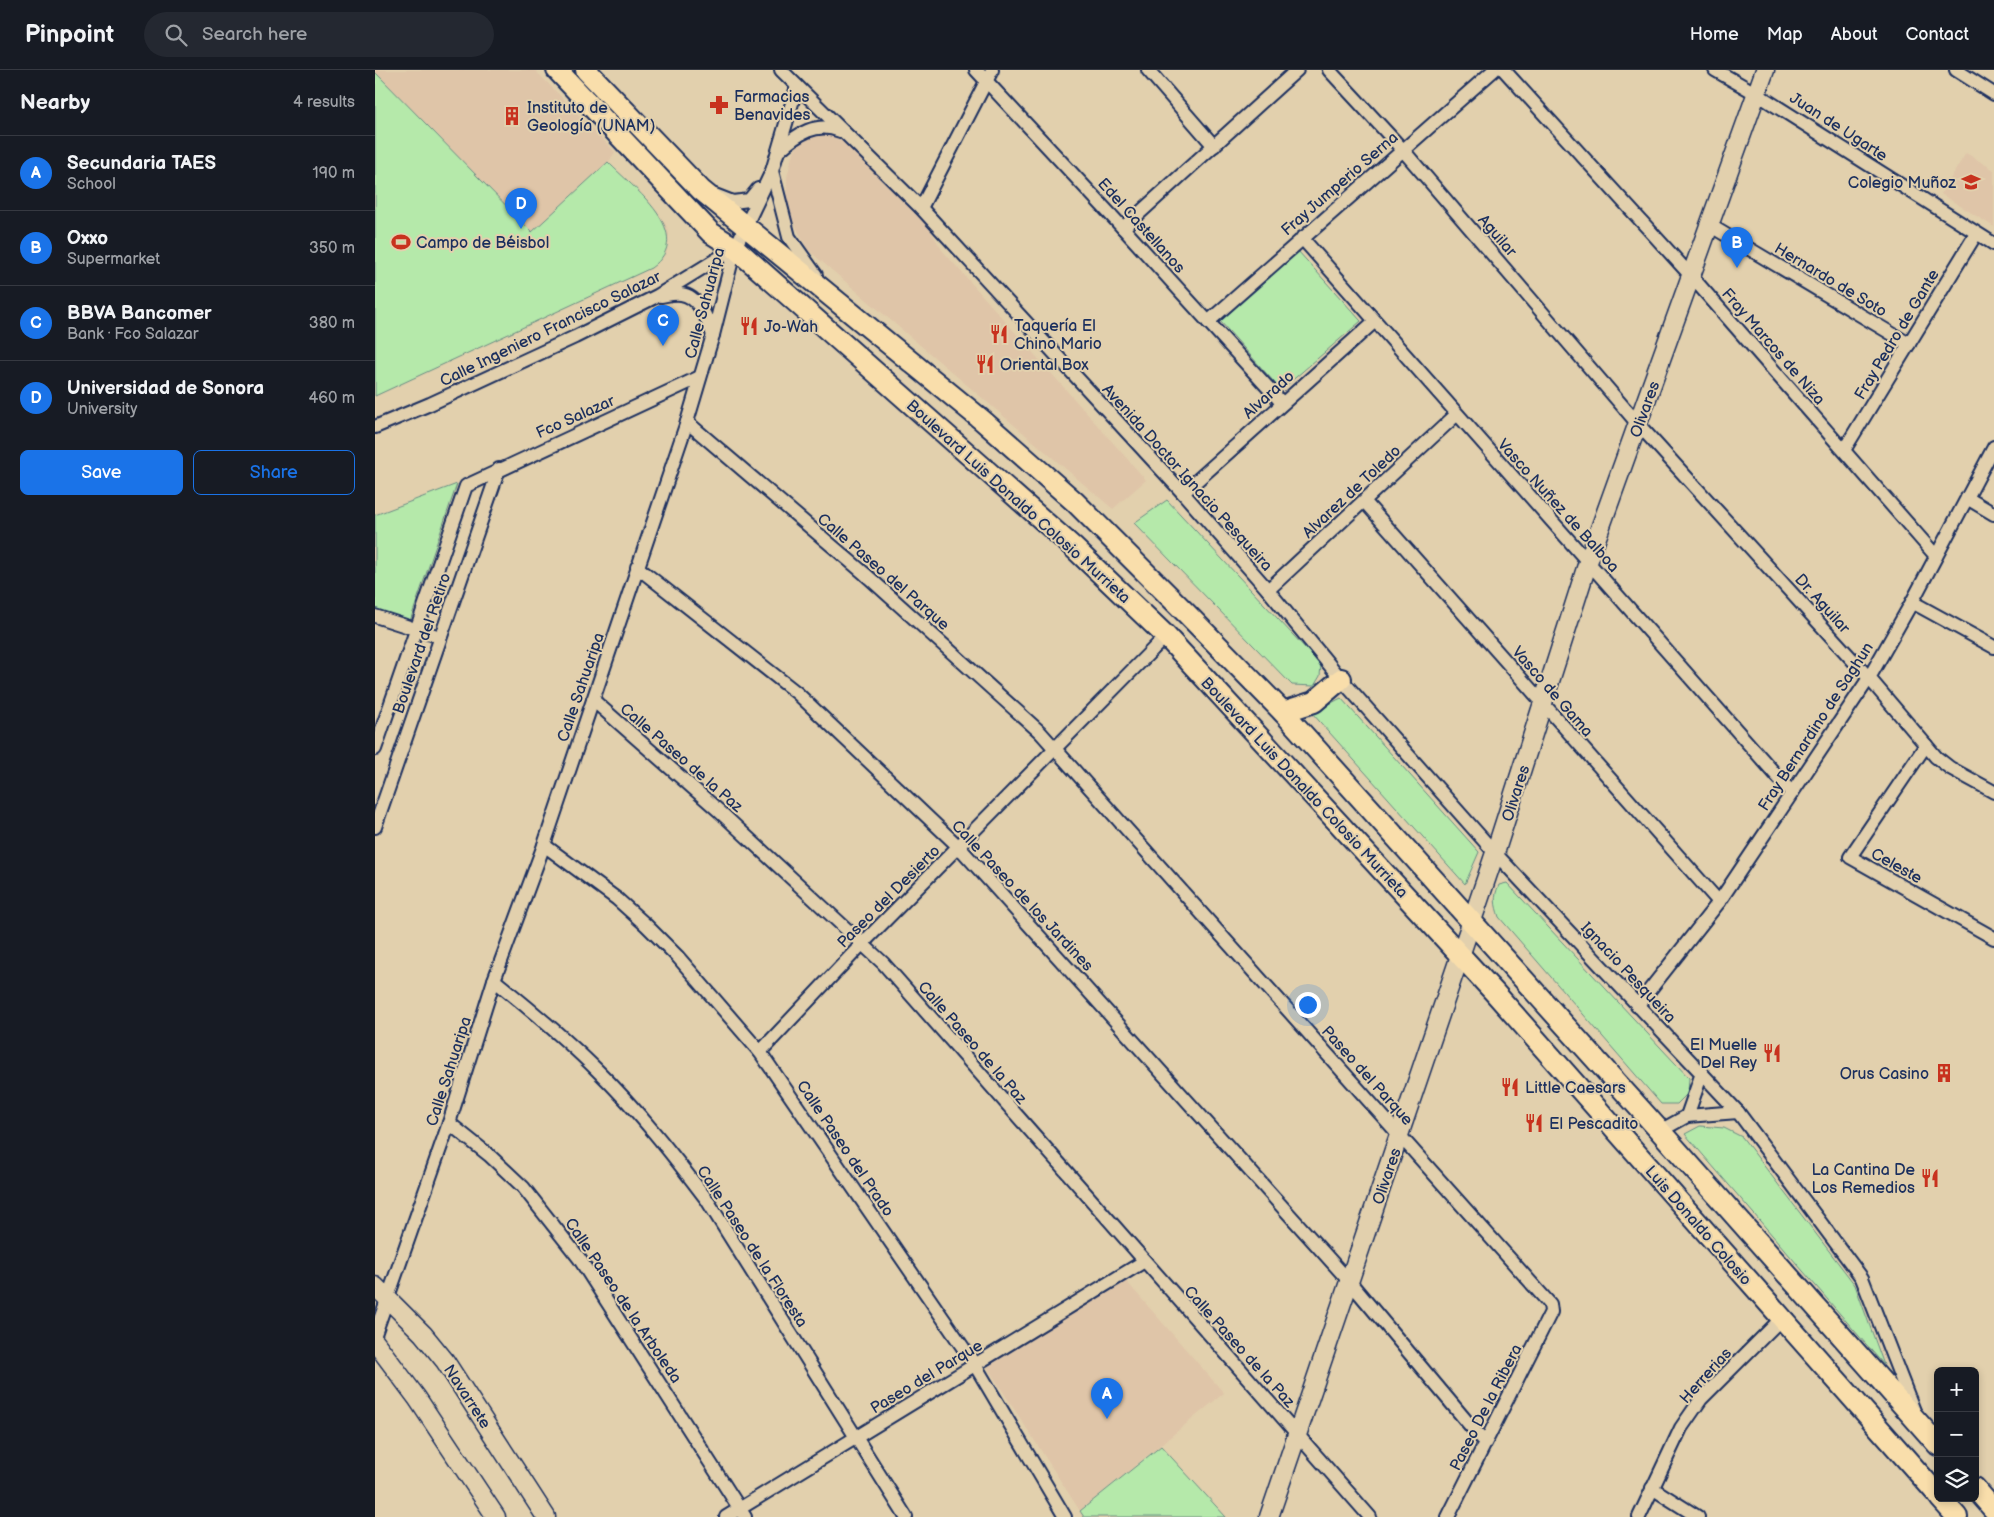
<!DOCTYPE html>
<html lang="en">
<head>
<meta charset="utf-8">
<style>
	body { margin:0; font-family:"Balsamiq Sans",sans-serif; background:#242831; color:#f1f3f6 }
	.controls { position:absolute; right:15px; bottom:15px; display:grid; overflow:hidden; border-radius:8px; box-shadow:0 2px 8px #0003 }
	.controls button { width:45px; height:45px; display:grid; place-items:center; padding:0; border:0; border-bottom:1px solid #363941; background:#171b24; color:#f1f3f6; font:25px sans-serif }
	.you { position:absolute; left:932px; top:934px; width:18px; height:18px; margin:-12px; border:4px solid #fff; border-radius:50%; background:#1a73e8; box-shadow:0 0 0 8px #1a73e833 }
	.badge { display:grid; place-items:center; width:32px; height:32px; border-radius:50%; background:#1a73e8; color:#fff; font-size:16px; font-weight:700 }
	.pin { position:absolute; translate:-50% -41px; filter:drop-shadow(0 1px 2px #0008) }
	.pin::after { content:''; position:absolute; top:26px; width:18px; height:15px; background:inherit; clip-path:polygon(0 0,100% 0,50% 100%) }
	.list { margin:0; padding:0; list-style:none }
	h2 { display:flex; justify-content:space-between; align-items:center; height:65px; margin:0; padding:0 20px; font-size:21px }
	h2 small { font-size:16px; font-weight:400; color:#9ea1a6 }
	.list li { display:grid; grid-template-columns:32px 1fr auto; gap:15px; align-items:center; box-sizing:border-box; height:75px; padding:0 20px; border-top:1px solid #363941 }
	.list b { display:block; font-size:19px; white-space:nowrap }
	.list p { margin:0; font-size:16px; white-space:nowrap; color:#9ea1a6 }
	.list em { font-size:16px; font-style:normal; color:#9ea1a6 }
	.actions { display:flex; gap:10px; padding:15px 20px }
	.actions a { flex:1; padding:11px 0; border:1px solid #1a73e8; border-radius:8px; text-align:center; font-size:18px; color:#1a73e8 }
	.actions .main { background:#1a73e8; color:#fff }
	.icon { flex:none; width:28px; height:28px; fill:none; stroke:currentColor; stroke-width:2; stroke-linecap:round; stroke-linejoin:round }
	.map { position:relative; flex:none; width:1619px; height:1447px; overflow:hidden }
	header { display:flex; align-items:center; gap:30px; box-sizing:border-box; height:70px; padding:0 25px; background:#171b24; border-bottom:1px solid #363941 }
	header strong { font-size:24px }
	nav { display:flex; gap:28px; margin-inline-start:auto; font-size:18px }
	.search { width:350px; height:45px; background:#242831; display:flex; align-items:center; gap:12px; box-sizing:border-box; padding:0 18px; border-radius:28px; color:#9ea1a6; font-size:19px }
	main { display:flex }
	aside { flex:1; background:#171b24 }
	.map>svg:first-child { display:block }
	.built { fill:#dfc5a8 }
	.green { fill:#b5e9aa; stroke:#688c84 }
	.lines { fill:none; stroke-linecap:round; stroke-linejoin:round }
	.minor-casing { stroke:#1b2f5e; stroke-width:16 }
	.secondary-casing { stroke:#1b2f5e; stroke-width:21 }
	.primary-casing { stroke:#1b2f5e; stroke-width:24 }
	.minor { stroke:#e2d0ad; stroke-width:12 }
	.secondary { stroke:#e2d0ad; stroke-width:18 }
	.primary { stroke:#f9deab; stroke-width:20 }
	.labels { text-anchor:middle; stroke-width:4; stroke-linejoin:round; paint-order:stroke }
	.poi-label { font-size:16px; fill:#1b2f5e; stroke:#e2d0ad; text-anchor:start }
	.street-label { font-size:16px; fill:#1b2f5e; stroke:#e2d0ad }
</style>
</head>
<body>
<header>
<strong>Pinpoint</strong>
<div class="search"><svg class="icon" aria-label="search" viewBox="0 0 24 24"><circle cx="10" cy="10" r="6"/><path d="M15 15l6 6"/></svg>Search here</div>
<nav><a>Home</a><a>Map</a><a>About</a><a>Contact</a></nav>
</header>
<main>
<aside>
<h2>Nearby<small>4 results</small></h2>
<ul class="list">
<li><span class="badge">A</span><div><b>Secundaria TAES</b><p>School</p></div><em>190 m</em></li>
<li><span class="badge">B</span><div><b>Oxxo</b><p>Supermarket</p></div><em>350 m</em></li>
<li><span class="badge">C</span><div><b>BBVA Bancomer</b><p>Bank · Fco Salazar</p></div><em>380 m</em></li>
<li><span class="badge">D</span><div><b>Universidad de Sonora</b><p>University</p></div><em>460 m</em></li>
</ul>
<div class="actions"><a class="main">Save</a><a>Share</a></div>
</aside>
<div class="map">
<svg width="1619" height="1447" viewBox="0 0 1619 1447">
	<rect width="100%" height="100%" fill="#e2d0ad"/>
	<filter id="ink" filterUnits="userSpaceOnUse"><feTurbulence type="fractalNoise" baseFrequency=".02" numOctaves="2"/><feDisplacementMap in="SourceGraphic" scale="10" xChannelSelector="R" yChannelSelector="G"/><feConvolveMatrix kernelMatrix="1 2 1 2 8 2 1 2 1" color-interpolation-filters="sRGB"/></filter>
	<g filter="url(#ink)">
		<g class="built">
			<path d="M0,0H160L240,82L233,93L284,144L291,155L294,163L291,184L276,198L0,326Z"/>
			<path d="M446,64L462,68L478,78L550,151L567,180L771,410L738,439L432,179L411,136L412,108L417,86L422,76L431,68Z"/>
			<path d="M1591,83L1619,100V157L1566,124Z"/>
			<path d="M751,1211L849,1323L705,1441L612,1297Z"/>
		</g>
		<g class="green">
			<path d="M0,2L157,162L233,92C258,118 323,164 276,198L0,326Z"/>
			<path d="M923,181L986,251L906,320L845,251Z"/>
			<path d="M82,414L34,554L0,542V445Z"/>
			<path d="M792,430L946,595L945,606L939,616L917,615L759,453Z"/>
			<path d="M966,628L1104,782L1090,814L937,643Z"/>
			<path d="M1132,813L1314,1008L1313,1023L1302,1034H1286L1124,847C1120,835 1118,827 1124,815Z"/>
			<path d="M1325,1056L1349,1058L1367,1067L1480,1215L1509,1295L1310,1064Z"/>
			<path d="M786,1376L851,1447H709L705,1441Z"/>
		</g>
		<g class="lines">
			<g class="minor-casing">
				<g id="minor">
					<path d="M406,0L546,138L808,423L893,520L966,609L1120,783L1363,1042L1487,1208L1539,1341"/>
					<path d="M601,0L748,158L907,333"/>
					<path d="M773,0L839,76"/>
					<path d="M954,0L1027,79L1263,354L1494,608L1561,687L1575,698L1619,722"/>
					<path d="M1129,0L1317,207L1561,486"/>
					<path d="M1340,0L1382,24L1619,174"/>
					<path d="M1581,0L1619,24"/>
					<path d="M405,80C422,64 442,51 465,61"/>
					<path d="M397,101L414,167L441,205"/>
					<path d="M340,125L358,132L374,130L383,119"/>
					<path d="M546,138L617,0"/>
					<path d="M1336,156L1534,274"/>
					<path d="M748,158L922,0"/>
					<path d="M927,168L1417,723"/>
					<path d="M286,226C292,225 299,223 306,224C324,226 333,250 338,265"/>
					<path d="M833,252L1119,0"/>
					<path d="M312,352L490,504L665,662L1175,1234L1176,1242L1073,1447"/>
					<path d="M0,357L55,334L200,267L282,226L360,178"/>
					<path d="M1469,380L1601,164"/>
					<path d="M808,423L1000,251"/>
					<path d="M1592,428L1619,444"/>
					<path d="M989,431L1344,832"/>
					<path d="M262,497L422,623L584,777L974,1211L1109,1372"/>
					<path d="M893,520L1081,345"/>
					<path d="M1537,532L1619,577"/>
					<path d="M0,546L65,567"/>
					<path d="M218,630L343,740L508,893L995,1447"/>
					<path d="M1551,675L1475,787L1619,868"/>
					<path d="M0,679L91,416L325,307"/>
					<path d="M0,757L124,399"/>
					<path d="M169,775L242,829L271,855L303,887L385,982L600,1295L690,1447"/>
					<path d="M119,910C155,939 190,968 222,1000C263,1040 298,1085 332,1130L531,1447"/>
					<path d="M1262,936L1344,832L1494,608L1537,532L1619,377"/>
					<path d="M385,982L488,873L791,566"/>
					<path d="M1312,1046L1327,1003"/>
					<path d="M74,1053L114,1085L148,1117L204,1188L370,1447"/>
					<path d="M1285,1061L1312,1046L1363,1042"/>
					<path d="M0,1264L74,1053L119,910L169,775L312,352L338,265L360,178L397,101L422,16"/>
					<path d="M1277,1418L1323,1447"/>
					<path d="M351,1447L768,1192"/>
					<path d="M1264,1447L1306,1358L1326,1329L1406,1249"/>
				</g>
			</g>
			<g class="secondary-casing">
				<g id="secondary">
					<path d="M0,1216L48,1264L70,1291L171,1447"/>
					<path d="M0,1272L42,1328L121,1447"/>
					<path d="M894,1447L1120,783L1213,492L1390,0"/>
				</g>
			</g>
			<g class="primary-casing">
				<g id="primary">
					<path d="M182,0L336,163L360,178L698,477L791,566L1120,923L1563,1425"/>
					<path d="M211,0L326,120L607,350L700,432L812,544L908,642L1285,1061L1563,1375"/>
					<path d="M908,642L939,632L966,609"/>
					<path d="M1600,1418L1619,1440"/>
					<path d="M1565,1428L1582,1447"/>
				</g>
			</g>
			<use href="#minor" class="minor"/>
			<use href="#secondary" class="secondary"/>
			<use href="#primary" class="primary"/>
		</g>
	</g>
	<defs>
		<g id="pharmacy-bare" transform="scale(1.5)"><path d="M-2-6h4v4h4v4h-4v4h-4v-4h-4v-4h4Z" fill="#c8321e" stroke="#e2d0ad" stroke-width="2.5" paint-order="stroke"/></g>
		<g id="building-bare" transform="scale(1.5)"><path d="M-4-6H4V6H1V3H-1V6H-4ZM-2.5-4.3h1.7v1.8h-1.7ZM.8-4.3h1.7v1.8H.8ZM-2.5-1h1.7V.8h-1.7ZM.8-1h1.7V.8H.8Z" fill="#c8321e" stroke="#e2d0ad" stroke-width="2.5" paint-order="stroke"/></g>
		<g id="school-bare" transform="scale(1.5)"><path d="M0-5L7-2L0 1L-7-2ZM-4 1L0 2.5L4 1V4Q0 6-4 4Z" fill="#c8321e" stroke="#e2d0ad" stroke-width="2.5" paint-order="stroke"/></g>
		<g id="stadium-bare" transform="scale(1.5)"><path d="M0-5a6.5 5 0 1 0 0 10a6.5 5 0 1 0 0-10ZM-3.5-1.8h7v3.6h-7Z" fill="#c8321e" stroke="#e2d0ad" stroke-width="2.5" paint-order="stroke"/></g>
		<g id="restaurant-bare" transform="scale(1.5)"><path d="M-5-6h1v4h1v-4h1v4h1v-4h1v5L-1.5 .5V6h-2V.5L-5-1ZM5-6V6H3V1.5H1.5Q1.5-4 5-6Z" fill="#c8321e" stroke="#e2d0ad" stroke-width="2.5" paint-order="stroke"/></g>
	</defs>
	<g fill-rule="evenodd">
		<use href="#pharmacy-bare" x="344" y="35"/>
		<use href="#building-bare" x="137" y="46"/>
		<use href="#school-bare" x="1596" y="112"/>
		<use href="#stadium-bare" x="26" y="172"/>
		<use href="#restaurant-bare" x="374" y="256"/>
		<use href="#restaurant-bare" x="624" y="264"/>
		<use href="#restaurant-bare" x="610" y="294"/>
		<use href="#restaurant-bare" x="1397" y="983"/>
		<use href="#building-bare" x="1569" y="1003"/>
		<use href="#restaurant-bare" x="1135" y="1017"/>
		<use href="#restaurant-bare" x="1159" y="1053"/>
		<use href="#restaurant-bare" x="1555" y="1108"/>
	</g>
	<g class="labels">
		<g class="poi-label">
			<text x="359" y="32">Farmacias<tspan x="359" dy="18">Benavides</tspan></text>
			<text x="152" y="43">Instituto de<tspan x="152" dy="18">Geología (UNAM)</tspan></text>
			<text x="1581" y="118" text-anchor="end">Colegio Muñoz</text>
			<text x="41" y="178">Campo de Béisbol</text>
			<text x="639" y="261">Taquería El<tspan x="639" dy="18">Chino Mario</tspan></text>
			<text x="389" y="262">Jo-Wah</text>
			<text x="625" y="300">Oriental Box</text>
			<text x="1382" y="980" text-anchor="end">El Muelle<tspan x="1382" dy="18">Del Rey</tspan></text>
			<text x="1554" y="1009" text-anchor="end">Orus Casino</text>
			<text x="1150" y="1023">Little Caesars</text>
			<text x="1174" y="1059">El Pescadito</text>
			<text x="1540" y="1105" text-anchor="end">La Cantina De<tspan x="1540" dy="18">Los Remedios</tspan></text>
		</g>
		<g class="street-label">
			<text transform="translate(1464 56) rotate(33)" y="6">Juan de Ugarte</text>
			<text transform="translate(964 113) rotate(-41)" y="6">Fray Jumperio Serna</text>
			<text transform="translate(767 155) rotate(48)" y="6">Edel Castellanos</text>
			<text transform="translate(1123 165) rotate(49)" y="6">Aguilar</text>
			<text transform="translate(1456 209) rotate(31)" y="6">Hernardo de Soto</text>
			<text transform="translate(329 233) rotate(-75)" y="6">Calle Sahuaripa</text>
			<text transform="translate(175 258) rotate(-26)" y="6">Calle Ingeniero Francisco Salazar</text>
			<text transform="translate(1521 264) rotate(-59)" y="6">Fray Pedro de Gante</text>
			<text transform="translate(1399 276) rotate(49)" y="6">Fray Marcos de Niza</text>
			<text transform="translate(893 324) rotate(-42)" y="6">Alvarado</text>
			<text transform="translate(1269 339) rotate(-70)" y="6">Olivares</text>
			<text transform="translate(200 346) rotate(-24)" y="6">Fco Salazar</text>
			<text transform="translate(813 407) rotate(48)" y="6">Avenida Doctor Ignacio Pesqueira</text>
			<text transform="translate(976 421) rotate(-43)" y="6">Alvarez de Toledo</text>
			<text transform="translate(644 431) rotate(42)" y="6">Boulevard Luis Donaldo Colosio Murrieta</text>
			<text transform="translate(1184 435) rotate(48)" y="6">Vasco Nuñez de Balboa</text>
			<text transform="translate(509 501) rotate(41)" y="6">Calle Paseo del Parque</text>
			<text transform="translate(1448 533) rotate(48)" y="6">Dr. Aguilar</text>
			<text transform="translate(46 573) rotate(-71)" y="6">Boulevard del Retiro</text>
			<text transform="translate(205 617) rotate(-71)" y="6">Calle Sahuaripa</text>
			<text transform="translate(1178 621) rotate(49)" y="6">Vasco de Gama</text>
			<text transform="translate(1440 656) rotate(-57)" y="6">Fray Bernardino de Saghun</text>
			<text transform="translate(307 687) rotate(41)" y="6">Calle Paseo de la Paz</text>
			<text transform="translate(930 717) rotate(47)" y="6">Boulevard Luis Donaldo Colosio Murrieta</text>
			<text transform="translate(1140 723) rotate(-72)" y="6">Olivares</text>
			<text transform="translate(1522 795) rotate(29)" y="6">Celeste</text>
			<text transform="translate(648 825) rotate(47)" y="6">Calle Paseo de los Jardines</text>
			<text transform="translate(513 826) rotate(-45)" y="6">Paseo del Desierto</text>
			<text transform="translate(1254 902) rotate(47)" y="6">Ignacio Pesqueira</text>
			<text transform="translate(598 972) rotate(49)" y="6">Calle Paseo de la Paz</text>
			<text transform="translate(73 1001) rotate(-72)" y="6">Calle Sahuaripa</text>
			<text transform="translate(993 1005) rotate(48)" y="6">Paseo del Parque</text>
			<text transform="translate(471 1078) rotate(56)" y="6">Calle Paseo del Prado</text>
			<text transform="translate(1011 1106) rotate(-71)" y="6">Olivares</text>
			<text transform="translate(1324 1155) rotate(49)" y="6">Luis Donaldo Colosio</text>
			<text transform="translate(378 1176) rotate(57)" y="6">Calle Paseo de la Floresta</text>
			<text transform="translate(249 1230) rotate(56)" y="6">Calle Paseo de la Arboleda</text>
			<text transform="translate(865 1276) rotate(48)" y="6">Calle Paseo de la Paz</text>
			<text transform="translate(1330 1305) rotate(-48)" y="6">Herrerias</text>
			<text transform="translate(551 1306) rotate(-31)" y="6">Paseo del Parque</text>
			<text transform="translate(93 1326) rotate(57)" y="6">Navarrete</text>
			<text transform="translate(1110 1337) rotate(-63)" y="6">Paseo De la Ribera</text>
		</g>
	</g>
</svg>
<div class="controls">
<button>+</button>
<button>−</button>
<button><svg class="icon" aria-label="layers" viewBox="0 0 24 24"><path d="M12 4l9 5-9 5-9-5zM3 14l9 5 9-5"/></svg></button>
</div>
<div class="you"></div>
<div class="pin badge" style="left:732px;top:1349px">A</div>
<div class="pin badge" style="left:1362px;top:198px">B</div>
<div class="pin badge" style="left:288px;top:276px">C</div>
<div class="pin badge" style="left:146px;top:159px">D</div>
</div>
</main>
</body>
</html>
